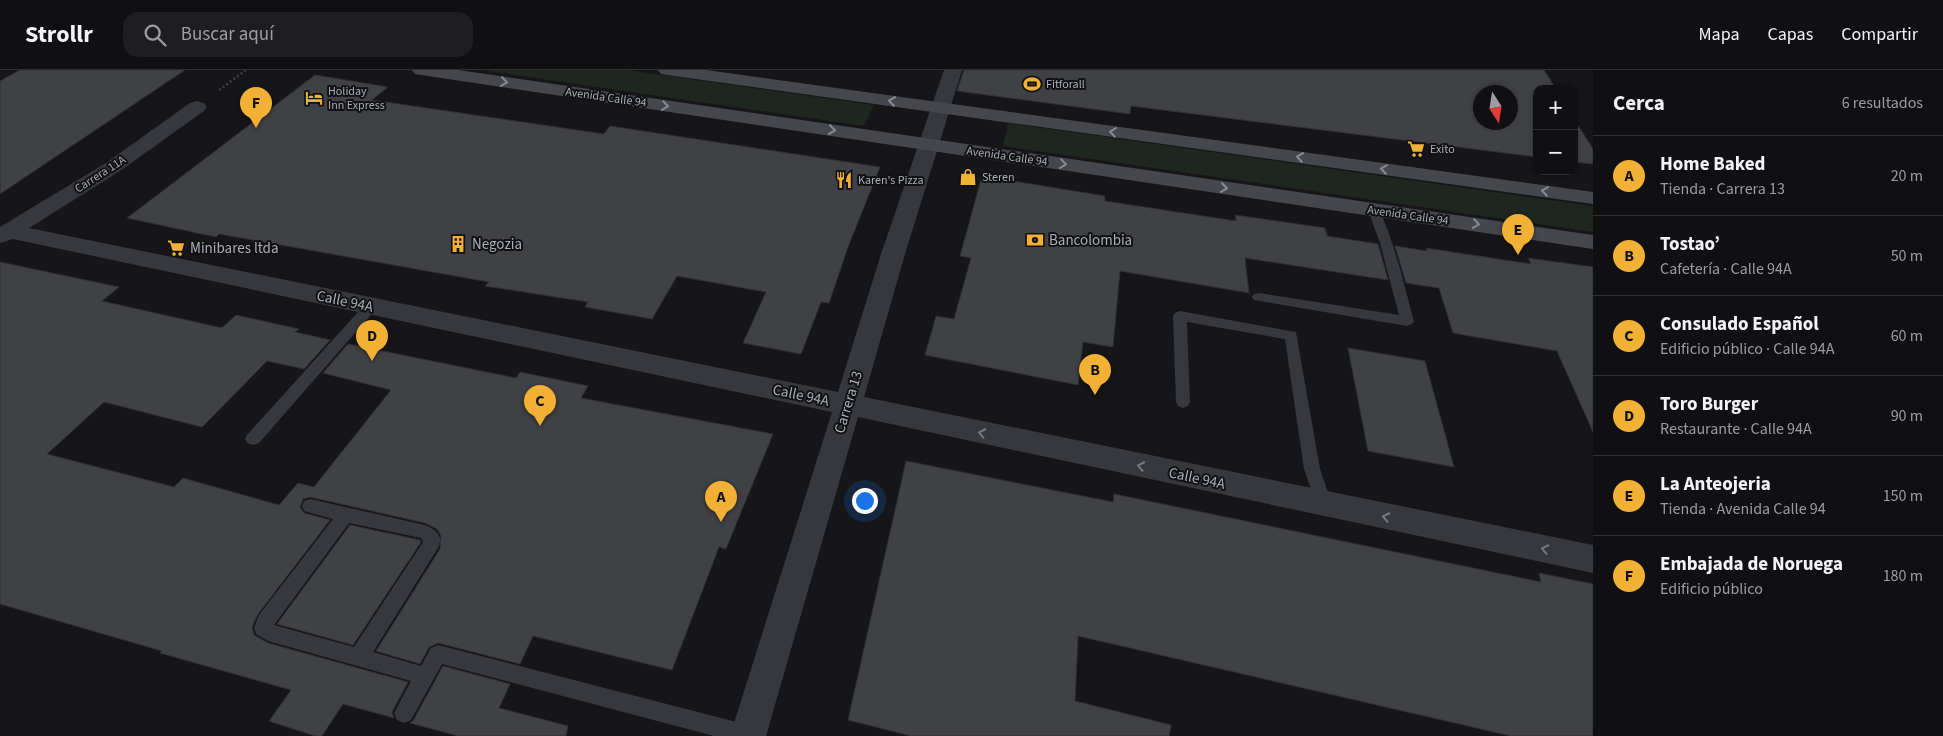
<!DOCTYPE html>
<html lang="es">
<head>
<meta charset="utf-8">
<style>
	body { margin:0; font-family:"Source Sans 3",sans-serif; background:#1e1e20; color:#f1f3f6 }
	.controls { position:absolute; right:15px; top:15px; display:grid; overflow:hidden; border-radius:10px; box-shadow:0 1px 4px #0004 }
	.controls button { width:45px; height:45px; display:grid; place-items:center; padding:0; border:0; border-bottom:1px solid #303032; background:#101012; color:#f1f3f6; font:25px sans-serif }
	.compass { position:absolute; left:1473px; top:15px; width:45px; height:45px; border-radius:50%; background:#101012; box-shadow:0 1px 4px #0004; rotate:168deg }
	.you { position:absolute; left:864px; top:430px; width:18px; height:18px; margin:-12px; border:4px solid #fff; border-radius:50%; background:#1a73e8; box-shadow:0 0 0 8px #1a73e833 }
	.badge { display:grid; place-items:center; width:32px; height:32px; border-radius:50%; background:#f2b134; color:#111; font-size:16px; font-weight:700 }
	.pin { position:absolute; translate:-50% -41px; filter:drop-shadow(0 1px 2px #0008) }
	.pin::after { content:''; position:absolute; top:26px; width:18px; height:15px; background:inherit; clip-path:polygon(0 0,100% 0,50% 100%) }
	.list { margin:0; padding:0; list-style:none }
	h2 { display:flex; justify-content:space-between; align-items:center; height:65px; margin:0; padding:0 20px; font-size:21px }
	h2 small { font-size:16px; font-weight:400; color:#9c9d9f }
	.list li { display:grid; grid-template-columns:32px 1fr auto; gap:15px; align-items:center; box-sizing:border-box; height:80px; padding:0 20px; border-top:1px solid #303032 }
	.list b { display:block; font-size:19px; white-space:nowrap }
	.list p { margin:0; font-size:16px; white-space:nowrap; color:#9c9d9f }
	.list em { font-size:16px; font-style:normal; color:#9c9d9f }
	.icon { flex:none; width:28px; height:28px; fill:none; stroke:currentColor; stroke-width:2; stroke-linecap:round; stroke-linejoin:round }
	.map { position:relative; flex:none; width:1593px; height:666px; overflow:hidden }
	header { display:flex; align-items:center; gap:30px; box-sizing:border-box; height:70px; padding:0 25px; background:#101012; border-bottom:1px solid #303032 }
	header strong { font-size:24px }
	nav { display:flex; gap:28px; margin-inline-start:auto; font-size:18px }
	.search { width:350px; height:45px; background:#1e1e20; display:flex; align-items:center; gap:12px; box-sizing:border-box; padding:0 18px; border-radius:15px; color:#9c9d9f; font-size:19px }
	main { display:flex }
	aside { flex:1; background:#101012 }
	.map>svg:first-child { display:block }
	.green { fill:#1e261f }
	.building { fill:#404145; stroke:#303034; fill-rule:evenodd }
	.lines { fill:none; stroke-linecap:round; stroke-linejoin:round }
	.path { stroke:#3d3f44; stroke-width:2.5; stroke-dasharray:2 2.5; stroke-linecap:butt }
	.lane { fill:#37383d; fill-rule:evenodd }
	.street { fill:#37383d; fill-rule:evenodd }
	.secondary { fill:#45474d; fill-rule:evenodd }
	.oneway { stroke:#858993 }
	.oneway2 { stroke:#757881 }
	.labels { text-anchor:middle; stroke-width:4; stroke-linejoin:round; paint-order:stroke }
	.far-poi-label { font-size:12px; fill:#a8adb8; stroke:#111113; text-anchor:start }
	.far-street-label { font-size:12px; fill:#a8adb8; stroke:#111113 }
	.poi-label { font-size:15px; fill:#a8adb8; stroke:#111113; text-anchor:start }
	.street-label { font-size:15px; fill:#a8adb8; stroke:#111113 }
</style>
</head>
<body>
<header>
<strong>Strollr</strong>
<div class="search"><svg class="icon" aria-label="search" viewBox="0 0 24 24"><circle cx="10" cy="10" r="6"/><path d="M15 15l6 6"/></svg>Buscar aquí</div>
<nav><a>Mapa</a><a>Capas</a><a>Compartir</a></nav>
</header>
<main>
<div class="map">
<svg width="1593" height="666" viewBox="0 0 1593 666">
	<rect width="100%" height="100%" fill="#161618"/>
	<g class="green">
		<path d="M481,0H627L874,35L864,56Z"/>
		<path d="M1008,53L1593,136V162L1003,76Z"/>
	</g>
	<g class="building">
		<path d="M20,0H185L0,124V11Z"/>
		<path d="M964,0H1544L1556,19H1537V87L1131,36L1130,44L957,21ZM1480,22H1510V52H1480Z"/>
		<path d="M315,5L388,17L372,30L604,64L610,56L880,97L848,177L829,233L821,232L801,284L743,273L766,222L677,206L652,249L585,237L588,232L485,216L489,212L219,164L216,167L127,148Z"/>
		<path d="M1574,49L1593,79V94L1574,92Z"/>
		<path d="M982,106L1105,126V131L1236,151L1235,145L1325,158L1327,166L1378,174L1388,210L1245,188L1249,223L1120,201L1113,277L1083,272L1078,315L925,285L936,246L954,249L971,188L960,186Z"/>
		<path d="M1395,176L1427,181L1426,178L1531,194L1528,188L1593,197V362L1557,281L1453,263L1439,218L1406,213Z"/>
		<path d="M0,192L119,217L102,231L222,258L236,245L299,259L295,262L330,270L304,299L267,291L202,357L104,332L47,384L174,417L183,408L279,435L298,413L314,417L391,320L323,303L348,274L516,308L520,302L588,316L581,328L773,364L726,479L719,477L672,600L533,566L520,594L438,573L429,577L420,594L376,581L440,479L441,466L437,459L425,453L310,427L303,429L300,437L304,443L330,450L258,544L252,557L254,565L268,573L408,612L392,642L394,648L343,634L322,666H315L269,651L291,620L160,583L162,581L0,534Z"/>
		<path d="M1348,278L1425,291L1454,397L1368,381Z"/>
		<path d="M906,391L1113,432L1114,424L1541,512L1539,503L1593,514V666H1511L1078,566L1075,631L1171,655L1169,666H911L848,650Z"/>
		<path d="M350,455L420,470L421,472L353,575L277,554Z"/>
		<path d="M443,596L510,614L499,638L568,656L566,666H458L410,653L413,651Z"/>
	</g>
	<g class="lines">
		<path class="path" d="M219,20L246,0"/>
		<g class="lane">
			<path d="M1374,136C1387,140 1409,234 1414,251L1412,254L1407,256L1254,230L1252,227L1254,224L1259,223L1399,245L1380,173L1368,140Z"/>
			<path d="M371,231L376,233L378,236L376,239L259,373L253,375L247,373L245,369L247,365L366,233Z"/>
			<path d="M1180,241L1296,262L1320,399L1332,434L1330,439L1324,441L1318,439L1304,399L1285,269L1187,252L1190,332L1188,336L1183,338L1178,336L1176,332L1173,246L1175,243Z"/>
			<path d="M310,429L425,455C436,459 444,466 438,478L373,582L421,596L431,578L438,575L748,655L755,658L758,666H714L442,594L411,650L404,653L397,650L394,643L411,611L268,571L256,564L254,558L259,545L333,449L304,441L302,436L304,431ZM349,453L421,468L423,472L354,577L274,555Z"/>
		</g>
		<path class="street" d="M944,0H962L905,184L864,327L1593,475V503L858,347L766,666H730L832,342L13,169L0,173V157L106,93L190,33L197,31L204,33L207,37L204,41L120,101L29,158L838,322L881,184Z"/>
		<g class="secondary">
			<path d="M412,0H458L1593,165V179L421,5L415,4Z"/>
			<path d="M658,0H706L1593,122V134L667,5L661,4Z"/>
		</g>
	</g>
	<defs><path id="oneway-chevron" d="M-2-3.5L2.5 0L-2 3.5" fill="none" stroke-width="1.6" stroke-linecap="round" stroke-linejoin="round" transform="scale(1.25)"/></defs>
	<g class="oneway">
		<use href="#oneway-chevron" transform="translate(504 12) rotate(8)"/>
		<use href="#oneway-chevron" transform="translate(892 31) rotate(-172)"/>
		<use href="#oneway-chevron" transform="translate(665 36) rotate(8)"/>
		<use href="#oneway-chevron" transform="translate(832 60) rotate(8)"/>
		<use href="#oneway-chevron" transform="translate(1113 62) rotate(-172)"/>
		<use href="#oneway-chevron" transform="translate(1300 87) rotate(-172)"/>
		<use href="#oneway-chevron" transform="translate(1063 94) rotate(8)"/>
		<use href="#oneway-chevron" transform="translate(1384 99) rotate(-172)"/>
		<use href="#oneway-chevron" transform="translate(1224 118) rotate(8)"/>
		<use href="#oneway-chevron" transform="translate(1545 121) rotate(-172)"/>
		<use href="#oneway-chevron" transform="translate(1476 154) rotate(8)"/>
	</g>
	<g class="oneway2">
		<use href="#oneway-chevron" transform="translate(982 363) rotate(-168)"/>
		<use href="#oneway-chevron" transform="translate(1141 396) rotate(-168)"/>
		<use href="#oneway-chevron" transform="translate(1386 447) rotate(-168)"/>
		<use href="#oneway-chevron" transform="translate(1545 479) rotate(-168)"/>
	</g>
	<defs>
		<g id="stadium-bare" transform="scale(1.35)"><path d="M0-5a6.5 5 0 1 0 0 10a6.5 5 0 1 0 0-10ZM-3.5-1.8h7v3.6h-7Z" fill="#f2b134" stroke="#111113" stroke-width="2.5" paint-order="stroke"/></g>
		<g id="hotel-bare" transform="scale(1.35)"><path d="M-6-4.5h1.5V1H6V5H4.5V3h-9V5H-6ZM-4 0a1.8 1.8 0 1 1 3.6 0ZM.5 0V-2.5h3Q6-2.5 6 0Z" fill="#f2b134" stroke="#111113" stroke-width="2.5" paint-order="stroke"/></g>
		<g id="supermarket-bare" transform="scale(1.35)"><path d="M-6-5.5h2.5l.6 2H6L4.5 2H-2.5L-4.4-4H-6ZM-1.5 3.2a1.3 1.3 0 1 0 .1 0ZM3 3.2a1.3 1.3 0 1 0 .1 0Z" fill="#f2b134" stroke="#111113" stroke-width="2.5" paint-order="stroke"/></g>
		<g id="shop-bare" transform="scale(1.35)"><path d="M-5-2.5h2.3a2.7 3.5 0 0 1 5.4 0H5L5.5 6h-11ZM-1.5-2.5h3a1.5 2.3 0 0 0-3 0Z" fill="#f2b134" stroke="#111113" stroke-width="2.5" paint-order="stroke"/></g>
		<g id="restaurant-bare" transform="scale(1.35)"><path d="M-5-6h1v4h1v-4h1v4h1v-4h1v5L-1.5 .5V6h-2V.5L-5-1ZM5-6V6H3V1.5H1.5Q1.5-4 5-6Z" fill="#f2b134" stroke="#111113" stroke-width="2.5" paint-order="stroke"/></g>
		<g id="bank-bare" transform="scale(1.35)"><path d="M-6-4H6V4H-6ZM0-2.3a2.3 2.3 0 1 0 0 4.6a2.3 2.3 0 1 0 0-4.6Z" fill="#f2b134" stroke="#111113" stroke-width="2.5" paint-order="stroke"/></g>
		<g id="building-bare" transform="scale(1.35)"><path d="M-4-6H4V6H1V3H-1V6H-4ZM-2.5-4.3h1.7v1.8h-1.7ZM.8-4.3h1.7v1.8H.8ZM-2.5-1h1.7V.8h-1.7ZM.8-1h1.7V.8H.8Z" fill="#f2b134" stroke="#111113" stroke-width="2.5" paint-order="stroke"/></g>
	</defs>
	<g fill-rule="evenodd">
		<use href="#stadium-bare" x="1032" y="14"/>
		<use href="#hotel-bare" x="314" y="28"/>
		<use href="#supermarket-bare" x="1416" y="79"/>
		<use href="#shop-bare" x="968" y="107"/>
		<use href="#restaurant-bare" x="844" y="110"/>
		<use href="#bank-bare" x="1035" y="170"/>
		<use href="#building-bare" x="458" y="174"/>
		<use href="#supermarket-bare" x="176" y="178"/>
	</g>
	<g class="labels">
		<g class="far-poi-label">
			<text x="1046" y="18">Fitforall</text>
			<text x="328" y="25">Holiday<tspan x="328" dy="14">Inn Express</tspan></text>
			<text x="1430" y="83">Exito</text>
			<text x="982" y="111">Steren</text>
			<text x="858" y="114">Karen's Pizza</text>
		</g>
		<g class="far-street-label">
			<text transform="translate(606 27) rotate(8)" y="4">Avenida Calle 94</text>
			<text transform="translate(1007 86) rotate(8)" y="4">Avenida Calle 94</text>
			<text transform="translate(100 104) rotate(-33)" y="4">Carrera 11A</text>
			<text transform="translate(1408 145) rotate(8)" y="4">Avenida Calle 94</text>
		</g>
		<g class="poi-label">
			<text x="1049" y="175">Bancolombia</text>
			<text x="472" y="179">Negozia</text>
			<text x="190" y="183">Minibares ltda</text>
		</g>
		<g class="street-label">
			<text transform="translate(345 231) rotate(12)" y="5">Calle 94A</text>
			<text transform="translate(801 325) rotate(12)" y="5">Calle 94A</text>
			<text transform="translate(848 332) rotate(-73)" y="5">Carrera 13</text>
			<text transform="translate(1197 408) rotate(12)" y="5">Calle 94A</text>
		</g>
	</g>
</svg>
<div class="controls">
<button>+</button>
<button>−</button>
</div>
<svg class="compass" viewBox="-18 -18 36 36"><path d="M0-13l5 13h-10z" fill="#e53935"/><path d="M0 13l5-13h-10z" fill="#9c9d9f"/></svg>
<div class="you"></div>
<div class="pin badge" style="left:721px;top:452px">A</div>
<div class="pin badge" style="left:1095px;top:325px">B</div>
<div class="pin badge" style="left:540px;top:356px">C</div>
<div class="pin badge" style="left:372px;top:291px">D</div>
<div class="pin badge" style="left:1518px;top:185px">E</div>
<div class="pin badge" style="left:256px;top:58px">F</div>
</div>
<aside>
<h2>Cerca<small>6 resultados</small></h2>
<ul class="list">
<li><span class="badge">A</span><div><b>Home Baked</b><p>Tienda · Carrera 13</p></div><em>20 m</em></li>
<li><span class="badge">B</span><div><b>Tostao’</b><p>Cafetería · Calle 94A</p></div><em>50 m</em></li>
<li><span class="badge">C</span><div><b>Consulado Español</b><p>Edificio público · Calle 94A</p></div><em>60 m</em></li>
<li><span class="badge">D</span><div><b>Toro Burger</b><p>Restaurante · Calle 94A</p></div><em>90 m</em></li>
<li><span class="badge">E</span><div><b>La Anteojeria</b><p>Tienda · Avenida Calle 94</p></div><em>150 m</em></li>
<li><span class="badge">F</span><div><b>Embajada de Noruega</b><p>Edificio público</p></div><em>180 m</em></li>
</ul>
</aside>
</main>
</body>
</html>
